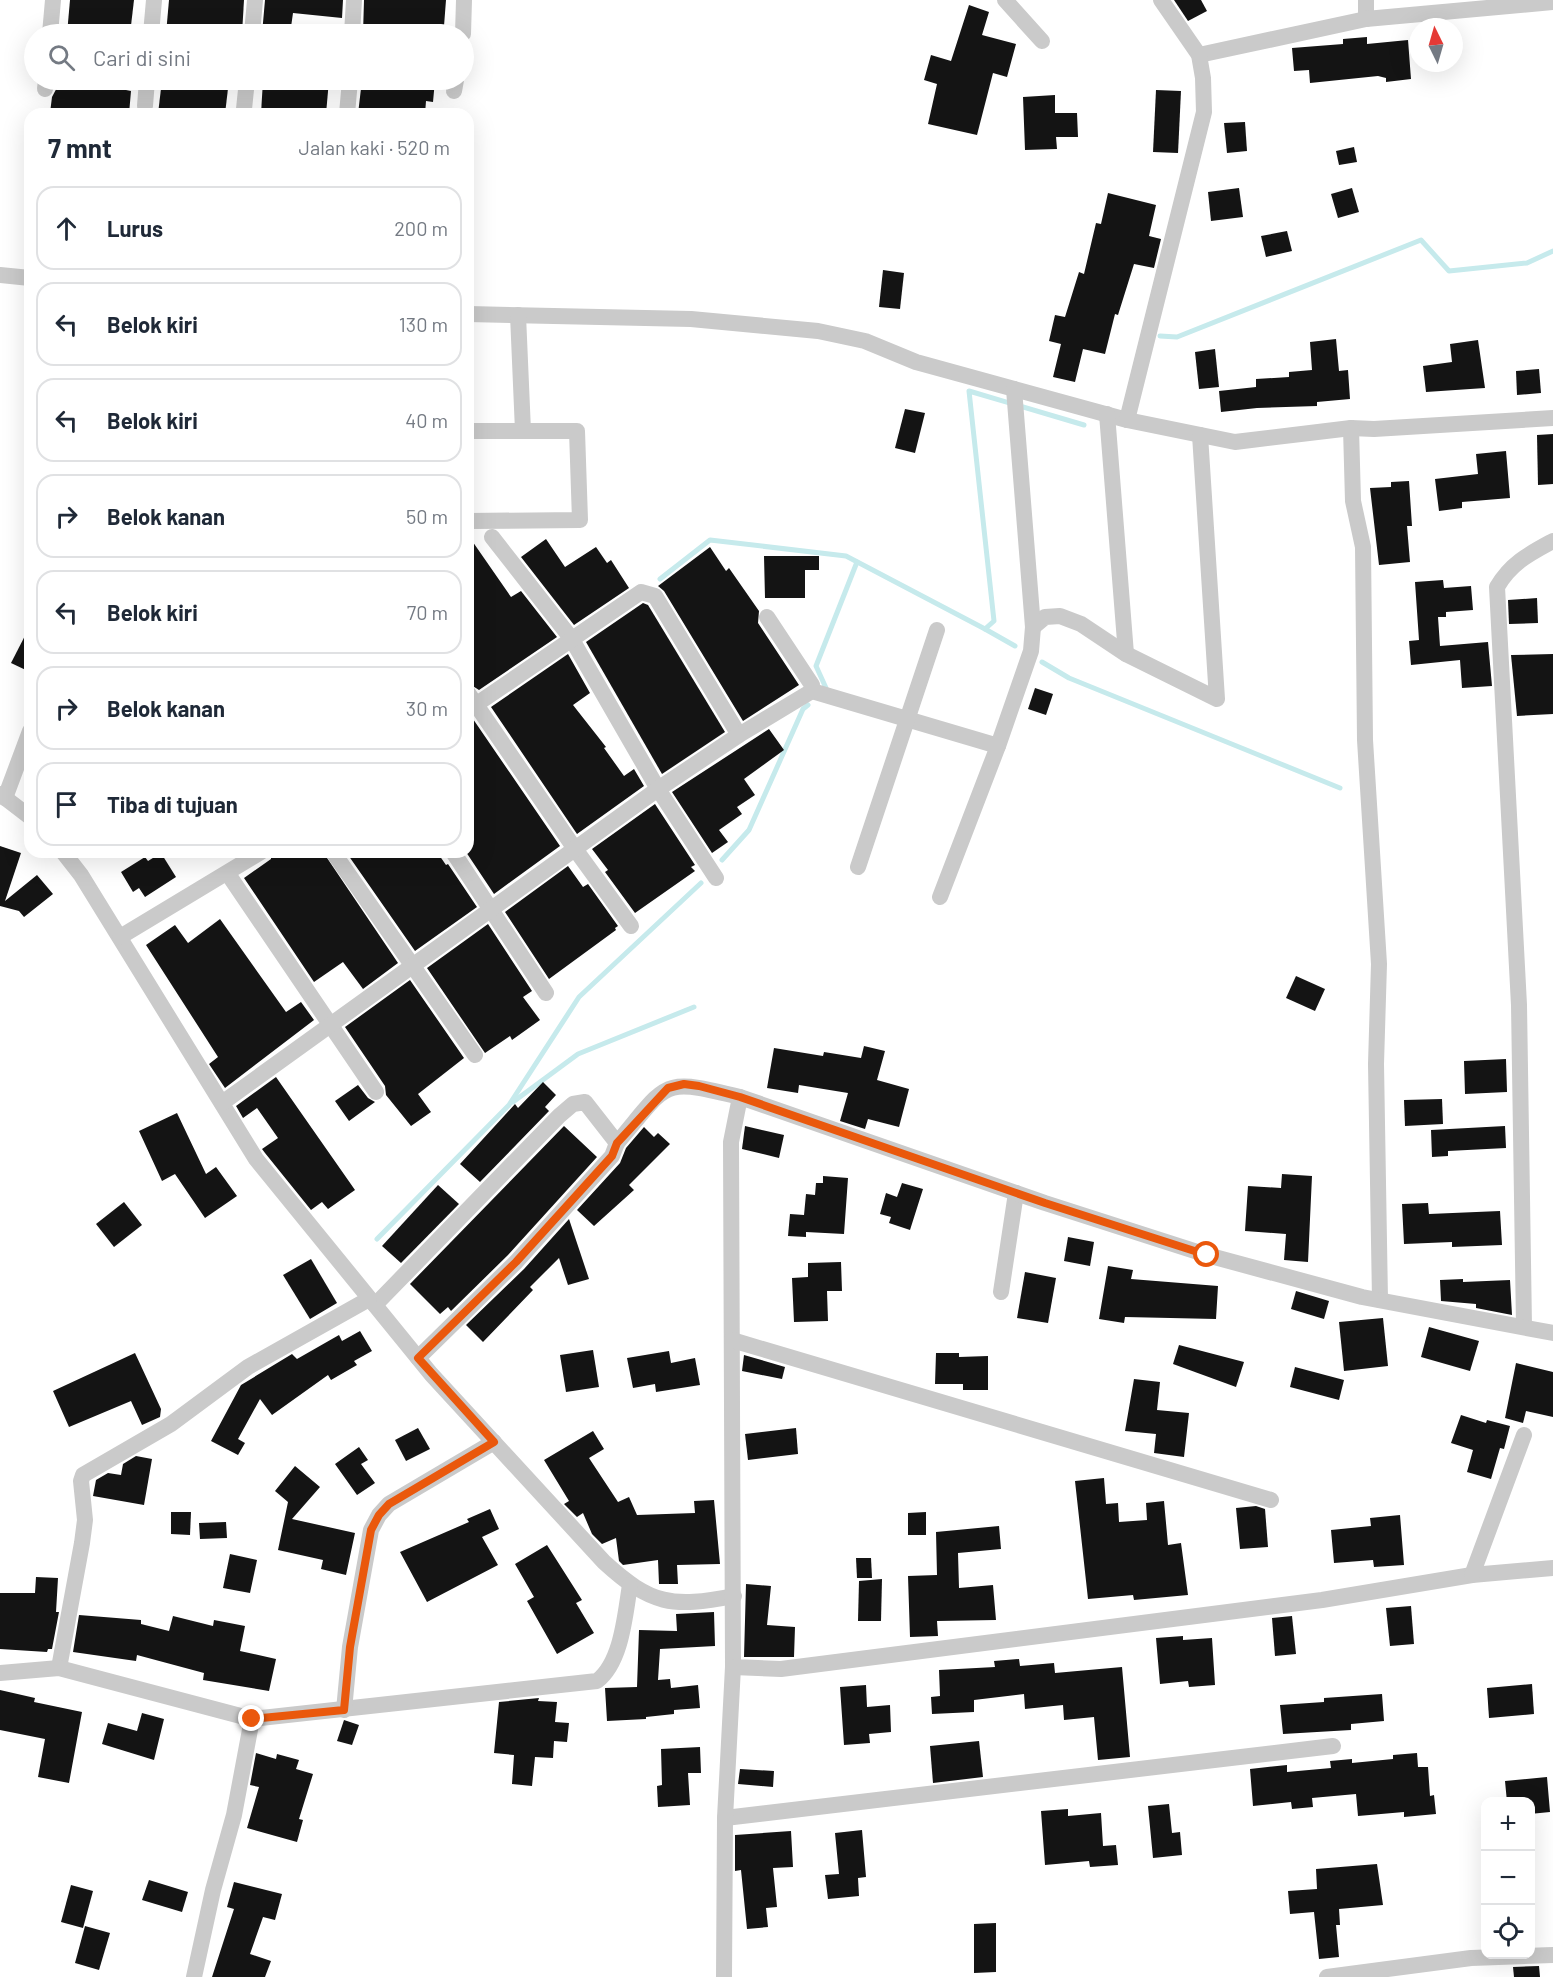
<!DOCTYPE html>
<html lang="id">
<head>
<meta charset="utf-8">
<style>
	body { margin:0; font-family:Barlow,sans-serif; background:#f6f6f7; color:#1f2937 }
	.controls { position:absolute; right:18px; bottom:18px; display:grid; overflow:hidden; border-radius:12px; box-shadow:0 6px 24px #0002 }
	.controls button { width:54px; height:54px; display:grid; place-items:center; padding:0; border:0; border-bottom:2px solid #e0e1e3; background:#fff; color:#1f2937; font:30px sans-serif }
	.compass { position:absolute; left:1409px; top:18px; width:54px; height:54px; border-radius:50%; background:#fff; box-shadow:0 6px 24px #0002; rotate:355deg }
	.stop { position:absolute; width:18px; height:18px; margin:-14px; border:4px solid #ea580c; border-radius:50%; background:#fff }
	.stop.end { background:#ea580c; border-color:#fff; box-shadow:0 2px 6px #0008 }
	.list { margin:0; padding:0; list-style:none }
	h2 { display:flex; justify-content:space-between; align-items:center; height:78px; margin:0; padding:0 24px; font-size:26px }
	h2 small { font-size:20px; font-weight:400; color:#747a83 }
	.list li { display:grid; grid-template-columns:39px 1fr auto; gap:18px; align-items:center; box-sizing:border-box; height:84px; margin:0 12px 12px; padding:0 12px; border:2px solid #e0e1e3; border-radius:18px }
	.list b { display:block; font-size:22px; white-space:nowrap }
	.list em { font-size:20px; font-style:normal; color:#747a83 }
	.icon { flex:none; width:33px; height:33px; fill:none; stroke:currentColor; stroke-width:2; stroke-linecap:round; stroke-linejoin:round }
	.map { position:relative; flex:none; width:1553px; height:1977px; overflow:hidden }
	.search { position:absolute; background:#fff; box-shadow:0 6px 24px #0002; left:24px; top:24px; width:450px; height:66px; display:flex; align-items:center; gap:15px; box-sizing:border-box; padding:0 21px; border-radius:33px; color:#747a83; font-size:22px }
	.panel { position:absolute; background:#fff; box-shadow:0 6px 24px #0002; left:24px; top:108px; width:450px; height:750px; border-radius:18px }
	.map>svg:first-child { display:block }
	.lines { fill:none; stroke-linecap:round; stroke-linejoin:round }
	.stream { stroke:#c6eaec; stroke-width:5 }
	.building { fill:#141414 }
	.street { stroke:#cacaca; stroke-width:16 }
	.route { stroke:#ea580c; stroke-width:8 }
</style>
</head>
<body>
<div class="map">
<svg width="1553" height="1977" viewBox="0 0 1553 1977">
	<rect width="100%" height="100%" fill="#fff"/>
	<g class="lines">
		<g class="stream">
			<path d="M1160,336L1177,337L1421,240L1449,271L1527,263L1553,251"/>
			<path d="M660,579L710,540L846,556L985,629"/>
			<path d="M1015,646L985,629L994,621L969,391L1084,425"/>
			<path d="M1042,662L1069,678L1340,788"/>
			<path d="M826,688L816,666L857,562"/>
			<path d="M722,860L749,830L803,709L808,705"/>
			<path d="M513,1102L578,1054L694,1007"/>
			<path d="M377,1239L509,1105L579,997L701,883"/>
		</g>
	</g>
	<g class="building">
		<path d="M70,0H134L130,34H67Z"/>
		<path d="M169,0H244L242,34H166Z"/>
		<path d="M265,0H343L342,18L293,13L290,34H262Z"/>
		<path d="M364,0H446L444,26L431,25L430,34H363Z"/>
		<path d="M1174,0H1201L1207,11L1188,21Z"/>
		<path d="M969,5L989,12L982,35L1016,44L1007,77L993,73L977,135L928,124L937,84L924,80L931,55L951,61Z"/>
		<path d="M1367,37V44L1408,40L1411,79L1386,82V78L1378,76L1310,83L1309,70L1294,71L1292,48L1343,44V39Z"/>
		<path d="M61,80H128L126,90L131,91L129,114L86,109L85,114L50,113L52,97Z"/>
		<path d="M162,80H229L225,114H158Z"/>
		<path d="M263,80H329L326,114H261Z"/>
		<path d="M362,80H435L433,102L426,101L425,114H358Z"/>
		<path d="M1156,90L1181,91L1178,153L1153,152Z"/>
		<path d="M1055,95V113H1077L1078,137H1056L1057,149L1025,150L1023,97Z"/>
		<path d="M1245,122L1247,151L1227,153L1224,123Z"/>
		<path d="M1354,147L1357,162L1339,165L1336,151Z"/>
		<path d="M1239,188L1243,217L1211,221L1208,192Z"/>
		<path d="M1352,188L1359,212L1338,218L1331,194Z"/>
		<path d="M1108,193L1156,205L1149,236L1161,239L1154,268L1134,264L1118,315L1115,314L1105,354L1083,349L1075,382L1053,377L1061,344L1049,341L1055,315L1065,317L1079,272L1084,274L1096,223L1101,224Z"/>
		<path d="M1287,231L1292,251L1266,257L1261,236Z"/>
		<path d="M883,270L904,273L900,309L879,307Z"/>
		<path d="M1336,339L1339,371L1348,370L1350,399L1317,402V406L1257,408L1221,412L1219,391L1256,387V379L1289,377V372L1312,370L1310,342Z"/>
		<path d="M1478,340L1485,388L1426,392L1423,366L1452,362L1450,344Z"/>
		<path d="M1215,349L1219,387L1199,389L1195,352Z"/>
		<path d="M1539,369L1541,393L1517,395L1516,371Z"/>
		<path d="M905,409L925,413L915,453L895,448Z"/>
		<path d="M1553,434V484L1538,485L1537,435Z"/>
		<path d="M1506,451L1510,498L1462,502V508L1439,511L1435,479L1478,474L1476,454Z"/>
		<path d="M1409,481L1412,526H1407L1410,562L1379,565L1370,488L1391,487V482Z"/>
		<path d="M468,535L511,597L521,591L557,637L479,690L468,683Z"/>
		<path d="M546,539L565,567L596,547L607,563L611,560L629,588L574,625L521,557Z"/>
		<path d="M710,547L726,571L729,568L759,611L758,623L799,685L743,721L664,591L658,586Z"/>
		<path d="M764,556H819V570H805V598H765Z"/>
		<path d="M1443,580L1444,588L1471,586L1473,610L1446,612V617H1438L1440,646L1488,642L1492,686L1462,688L1460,660L1411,665L1409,641L1419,640L1415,582Z"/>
		<path d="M1537,598L1538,623L1509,624L1508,600Z"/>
		<path d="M643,603L648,605L725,732L662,774L586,642Z"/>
		<path d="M30,626V672L11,663Z"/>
		<path d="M568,654L590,693L573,705L606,747L604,748L624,776L634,769L644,786L577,834L491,707Z"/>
		<path d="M1553,654V714L1517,716L1511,655Z"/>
		<path d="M1035,688L1053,694L1046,715L1028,709Z"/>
		<path d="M473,719L560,846L494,894L466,852H468V720Z"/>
		<path d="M769,729L784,750L744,779L755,795L737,807L742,814L719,830L728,842L712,853L672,792Z"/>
		<path d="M655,804L695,865L691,867L695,871L635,913L605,872L608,870L592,849Z"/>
		<path d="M0,846L21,853L5,901L37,875L53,894L24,917L19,911L0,906Z"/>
		<path d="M271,852H323L398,963L363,989L343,962L314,982L244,878L271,859Z"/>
		<path d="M346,852H437L446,865L448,864L477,907L415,951Z"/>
		<path d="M161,853L176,877L145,897L139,888L133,892L121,872L145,857L148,861Z"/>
		<path d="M568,866L583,887L588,884L618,926L615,928L616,930L549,979L505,912Z"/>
		<path d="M220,919L286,1012L301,1002L314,1020L225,1088L209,1064L218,1057L146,945L175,925L188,943Z"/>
		<path d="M488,924L532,991L523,997L540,1020L512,1040L510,1036L485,1053L427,968Z"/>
		<path d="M1296,976L1325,989L1315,1011L1286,998Z"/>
		<path d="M410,980L464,1058L418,1094L431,1112L411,1126L386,1095L385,1086L345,1027Z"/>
		<path d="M864,1046L885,1051L877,1080L909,1089L899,1127L868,1119L865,1129L840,1121L848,1093L799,1085L798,1093L767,1088L774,1048L823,1056L824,1052L861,1058Z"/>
		<path d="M1506,1059L1507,1092L1465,1094L1464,1061Z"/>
		<path d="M276,1077L355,1190L328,1209L322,1202L311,1210L265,1153L262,1149L278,1138L257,1108L243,1118L236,1106Z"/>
		<path d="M543,1082L556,1095L545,1107L549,1111L480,1182L460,1164L515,1104L518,1108Z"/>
		<path d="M358,1085L368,1098L375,1102L349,1121L335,1101Z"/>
		<path d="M1442,1099L1443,1124L1405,1126L1404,1100Z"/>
		<path d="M177,1113L206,1174L216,1167L237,1196L205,1218L175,1174L162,1181L139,1131Z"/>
		<path d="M564,1126L597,1157L508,1255L451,1311L448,1307L440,1314L410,1284Z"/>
		<path d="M745,1126L784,1135L779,1158L742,1149Z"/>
		<path d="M1505,1126L1506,1148L1448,1151V1156L1432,1157L1431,1130Z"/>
		<path d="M644,1127L654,1137L658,1133L670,1144L629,1185L634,1190L594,1226L577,1210L620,1163L626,1148Z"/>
		<path d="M1282,1174L1312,1176L1308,1262L1284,1260L1286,1234L1245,1231L1248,1186L1281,1188Z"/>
		<path d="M823,1176L848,1178L844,1234L806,1232V1237L788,1236L790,1214L804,1215L806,1194L815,1195L816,1183H823Z"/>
		<path d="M902,1183L923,1189L910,1230L889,1223L891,1217L880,1214L886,1193L897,1197Z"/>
		<path d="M438,1185L459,1204L401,1263L382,1246Z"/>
		<path d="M124,1202L142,1225L114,1247L96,1224Z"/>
		<path d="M1428,1203L1429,1214L1500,1211L1502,1245L1452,1247V1242L1404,1244L1402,1204Z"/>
		<path d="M569,1219L589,1279L568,1285L559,1258L530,1287L533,1290L483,1342L466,1325L524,1269Z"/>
		<path d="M1068,1237L1094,1242L1090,1266L1064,1261Z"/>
		<path d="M311,1259L337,1303L310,1319L283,1275Z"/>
		<path d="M841,1262L842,1291H827L828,1321L794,1322L792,1278L808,1277V1263Z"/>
		<path d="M1108,1266L1133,1270L1131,1279L1218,1286L1216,1319L1125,1317L1124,1323L1099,1319Z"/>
		<path d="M1025,1272L1056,1278L1048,1323L1017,1318Z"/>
		<path d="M1463,1279V1282L1510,1280L1512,1315L1476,1308V1304L1441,1301L1440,1280Z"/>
		<path d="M1296,1291L1329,1301L1324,1319L1291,1309Z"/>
		<path d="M1383,1318L1388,1366L1344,1371L1339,1322Z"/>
		<path d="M1429,1327L1479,1341L1470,1371L1421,1357Z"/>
		<path d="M360,1331L372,1351L354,1361L357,1365L331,1380L328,1375L272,1415L260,1399L238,1439L245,1443L238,1455L211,1441L241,1385L292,1354L297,1359L339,1335L342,1341Z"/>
		<path d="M1179,1345L1244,1362L1236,1387L1173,1364Z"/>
		<path d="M593,1350L599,1387L566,1392L560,1355Z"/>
		<path d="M669,1351L671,1363L695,1358L700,1385L656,1392L655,1384L633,1388L627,1358Z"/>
		<path d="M135,1353L161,1409L160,1417L142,1425L131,1401L69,1427L53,1391Z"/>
		<path d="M936,1353H959V1357L988,1356V1390H963V1384H935Z"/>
		<path d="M744,1355L785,1367L782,1379L742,1371Z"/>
		<path d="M1516,1363L1553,1372V1417L1526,1411L1523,1423L1505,1418Z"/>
		<path d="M1295,1367L1344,1380L1339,1400L1290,1387Z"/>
		<path d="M1134,1379L1160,1382L1157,1410L1189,1413L1184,1457L1154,1453L1156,1434L1125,1431Z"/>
		<path d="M1461,1415L1486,1423L1487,1420L1510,1426L1504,1449L1500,1448L1491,1479L1467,1472L1473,1450L1451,1443Z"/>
		<path d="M418,1428L430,1449L406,1461L395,1440Z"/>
		<path d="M796,1428L798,1454L748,1460L745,1434Z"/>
		<path d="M593,1431L604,1449L589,1458L618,1502L629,1497L637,1515L695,1513L694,1501L714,1500L720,1564L677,1565L678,1584H659L658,1560L623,1565L619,1561L616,1538L602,1544L592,1534L583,1513L577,1517L564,1504L569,1501L544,1460Z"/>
		<path d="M359,1447L368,1460L361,1464L375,1483L357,1495L335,1464Z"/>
		<path d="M136,1456L152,1459L144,1505L93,1496L96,1480L108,1473L121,1475L123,1464Z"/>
		<path d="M295,1466L320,1487L292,1519L355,1533L346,1575L321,1569L323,1560L278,1550L288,1502L275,1491Z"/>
		<path d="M1104,1478L1106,1504L1118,1503L1119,1522L1147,1520L1146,1503L1164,1501L1168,1545L1181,1543L1188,1595L1134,1600L1133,1595L1088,1599L1075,1481Z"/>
		<path d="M1256,1506L1265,1509L1268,1547L1240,1549L1236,1508Z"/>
		<path d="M490,1509L499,1529L482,1537L498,1565L427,1602L400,1552L469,1522L467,1519Z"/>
		<path d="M171,1512H191L190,1535L171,1534Z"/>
		<path d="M926,1512V1535H908V1513Z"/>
		<path d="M1400,1515L1404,1565L1374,1567L1373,1560L1334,1563L1331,1530L1371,1526L1370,1518Z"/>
		<path d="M226,1522L227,1538L200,1539L199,1523Z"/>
		<path d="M999,1526L1001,1549L958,1553L959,1588L993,1585L996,1620L937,1621L938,1636L910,1637L908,1576L937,1575L936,1532Z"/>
		<path d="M547,1545L582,1600L576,1603L594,1633L557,1654L527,1601L534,1597L515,1564Z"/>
		<path d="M230,1554L257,1560L250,1593L223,1588Z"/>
		<path d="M856,1558H871L872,1578H857Z"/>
		<path d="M36,1577L58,1578L56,1612H59L52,1649H48L47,1652L0,1649V1593H35Z"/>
		<path d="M882,1579L881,1621H858L859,1581Z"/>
		<path d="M746,1584L771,1586L767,1625L795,1627L794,1657H744Z"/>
		<path d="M1411,1606L1414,1644L1390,1646L1386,1608Z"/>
		<path d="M714,1612L715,1646L660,1649L658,1680L670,1679L671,1688L698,1685L700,1708L674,1710V1714L646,1717V1719L607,1721L605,1688L637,1687L639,1630L677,1631L676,1614Z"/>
		<path d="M79,1615L141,1620V1624L169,1631L173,1616L213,1626L214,1620L245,1626L240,1651L276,1659L269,1691L203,1680L204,1673L137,1655L136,1661L73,1652Z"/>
		<path d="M1292,1616L1296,1654L1275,1656L1272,1618Z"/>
		<path d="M1183,1636V1640L1212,1638L1215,1685L1189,1687L1188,1681L1160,1684L1156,1638Z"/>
		<path d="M1019,1659L1020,1666L1054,1663L1055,1673L1122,1667L1130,1757L1098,1760L1094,1717L1064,1720L1063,1705L1025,1709L1024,1694L974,1700V1712L932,1714L931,1697L940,1696L939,1670L995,1667L994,1661Z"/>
		<path d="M1532,1684L1534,1714L1489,1718L1487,1688Z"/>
		<path d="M866,1685L867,1707L890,1705L891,1732L869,1734L870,1743L844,1745L840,1687Z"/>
		<path d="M0,1690L35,1698L34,1702L82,1712L69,1783L38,1777L45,1739L0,1730Z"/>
		<path d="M1382,1694L1384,1721L1351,1724V1730L1283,1734L1280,1705L1324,1702V1698Z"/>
		<path d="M539,1698L538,1701L557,1702L555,1722L569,1723L567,1742L554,1741L553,1758L535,1757L532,1786L512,1784L514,1755L494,1753L499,1702Z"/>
		<path d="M142,1713L164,1719L154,1760L102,1744L108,1723L137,1731Z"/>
		<path d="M344,1720L359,1725L352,1745L337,1741Z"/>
		<path d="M979,1741L983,1777L933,1783L930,1746Z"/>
		<path d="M700,1747L701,1773H688L690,1805L658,1807L657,1786L662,1785L661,1749Z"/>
		<path d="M256,1753L276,1759L277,1754L299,1760L296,1769L313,1774L299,1819L303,1820L297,1842L247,1828L259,1787L250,1785Z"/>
		<path d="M1417,1753L1418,1767H1428L1430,1796L1434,1795L1436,1814L1404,1817V1812L1358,1816L1356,1794L1312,1798L1313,1807L1292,1809L1291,1802L1253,1806L1250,1769L1287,1765V1772L1331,1768L1330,1761L1352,1759V1763L1393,1759V1755Z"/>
		<path d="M740,1769L774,1771L773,1787L738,1784Z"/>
		<path d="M1547,1777L1550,1812L1530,1814V1802H1507L1505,1781Z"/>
		<path d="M1169,1804L1172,1833L1180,1832L1182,1855L1153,1858L1148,1806Z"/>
		<path d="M1068,1809V1816L1101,1813L1103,1846L1116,1845L1118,1865L1090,1867L1089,1861L1045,1865L1041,1811Z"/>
		<path d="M862,1830L866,1877L858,1878L859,1896L828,1899L825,1875L839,1874L835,1833Z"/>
		<path d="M791,1831L793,1867L773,1868L777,1907L766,1908L768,1927L747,1929L741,1870L735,1871V1835Z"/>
		<path d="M1377,1864L1383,1905L1339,1909L1340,1925H1336L1339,1957L1319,1959L1314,1912L1290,1914L1288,1891L1317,1889L1316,1869Z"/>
		<path d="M149,1880L188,1892L182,1912L142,1900Z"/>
		<path d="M234,1882L282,1894L275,1920L263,1917L250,1954L271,1961L265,1977H212L234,1909L227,1907Z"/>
		<path d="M71,1885L93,1891L83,1928L61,1922Z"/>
		<path d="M996,1923V1972L974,1973V1924Z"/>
		<path d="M85,1926L110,1933L99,1970L75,1963Z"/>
		<path d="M1539,1966L1540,1977H1514L1513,1967Z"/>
	</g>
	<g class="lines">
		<g class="street">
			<path d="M1005,0L1042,41"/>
			<path d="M1366,0V19"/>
			<path d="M50,34L53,0"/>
			<path d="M151,34L154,0"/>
			<path d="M252,34L255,0"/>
			<path d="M352,34L354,0"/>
			<path d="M463,34L464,0"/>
			<path d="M1199,55L1366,19L1553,2"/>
			<path d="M45,89L46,80"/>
			<path d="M454,91L456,80"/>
			<path d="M145,106L147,80"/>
			<path d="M244,109L247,80"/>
			<path d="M347,114L350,80"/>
			<path d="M0,275L30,278"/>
			<path d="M468,314L691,319L818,331L865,341L916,362L1127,420L1235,442L1351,428L1374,429L1553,418"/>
			<path d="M518,315L523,431"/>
			<path d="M1107,414L1126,654"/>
			<path d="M1127,420L1204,112L1203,78L1199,55L1161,0"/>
			<path d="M1351,428L1353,501L1363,547L1365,740L1379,964L1376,1064L1380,1300"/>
			<path d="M468,431H577L580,520L468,521"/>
			<path d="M492,537L571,638L658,789L716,878"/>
			<path d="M1033,627L1045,617L1060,616L1081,624L1126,654L1217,699L1200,435"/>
			<path d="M812,691L998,746"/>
			<path d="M468,693L575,849L631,926"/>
			<path d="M468,710L641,592L655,596L739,735"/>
			<path d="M0,794L30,817"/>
			<path d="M5,798L30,731"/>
			<path d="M63,852L81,875L256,1159L431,1374L604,1562C651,1605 672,1608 734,1596"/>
			<path d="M333,852L475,1055"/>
			<path d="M453,852L546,993"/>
			<path d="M858,867L937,630"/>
			<path d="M228,874L376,1092"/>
			<path d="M940,897L998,746L1031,651L1033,627L1014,389"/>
			<path d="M120,937L261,852"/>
			<path d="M222,1103L658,789L739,735L812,691V685L767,617"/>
			<path d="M617,1143C669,1082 659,1077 740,1097"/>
			<path d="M1001,1292L1016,1193"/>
			<path d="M375,1305L559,1116L573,1104L585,1102L617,1143L612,1156L516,1262L418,1358"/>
			<path d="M1524,1326L1519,1005L1497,587C1511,563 1529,554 1553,541"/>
			<path d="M1553,1333L1362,1297L1207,1255L1045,1203L740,1097L731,1142L733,1667L781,1669L1322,1600L1472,1575L1553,1568"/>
			<path d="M732,1340L1271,1500"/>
			<path d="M1472,1575L1524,1435"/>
			<path d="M59,1668L82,1543L85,1520L81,1481L83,1475L171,1424L248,1367L369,1299"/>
			<path d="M0,1673L59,1668L252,1719L597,1681C622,1662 625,1614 630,1585"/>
			<path d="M344,1710L350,1647L371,1530L379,1515L389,1504L494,1442"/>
			<path d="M725,1818L1333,1746"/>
			<path d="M194,1977L213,1890L234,1815L252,1719"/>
			<path d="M724,1977L725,1818L733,1667"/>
			<path d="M1327,1977L1471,1958L1553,1955"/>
		</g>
	</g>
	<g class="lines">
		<path class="route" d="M252,1719L344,1710L350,1647L371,1530L379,1515L389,1504L494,1442L418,1358L516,1262L612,1156L617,1143L668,1088L684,1084L699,1086L740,1097L1045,1203L1207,1255"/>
	</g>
</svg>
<div class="controls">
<button>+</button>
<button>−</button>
<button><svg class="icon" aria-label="locate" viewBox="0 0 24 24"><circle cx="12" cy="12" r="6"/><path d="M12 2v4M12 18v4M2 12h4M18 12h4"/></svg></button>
</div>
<svg class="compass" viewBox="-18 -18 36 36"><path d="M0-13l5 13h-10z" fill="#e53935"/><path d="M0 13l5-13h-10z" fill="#747a83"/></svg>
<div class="stop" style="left:1207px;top:1255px"></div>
<div class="stop end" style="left:252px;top:1719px"></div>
<div class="search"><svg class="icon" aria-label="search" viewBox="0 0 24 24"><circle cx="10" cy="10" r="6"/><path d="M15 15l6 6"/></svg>Cari di sini</div>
<section class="panel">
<h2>7 mnt<small>Jalan kaki · 520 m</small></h2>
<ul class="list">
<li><svg class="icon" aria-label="ahead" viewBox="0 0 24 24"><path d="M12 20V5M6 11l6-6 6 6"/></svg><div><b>Lurus</b></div><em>200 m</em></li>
<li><svg class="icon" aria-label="left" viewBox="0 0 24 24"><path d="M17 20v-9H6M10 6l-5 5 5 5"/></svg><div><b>Belok kiri</b></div><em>130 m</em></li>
<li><svg class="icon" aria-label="left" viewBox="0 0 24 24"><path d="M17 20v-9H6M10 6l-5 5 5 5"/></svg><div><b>Belok kiri</b></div><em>40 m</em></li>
<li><svg class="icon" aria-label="right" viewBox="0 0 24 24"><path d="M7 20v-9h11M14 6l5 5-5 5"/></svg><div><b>Belok kanan</b></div><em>50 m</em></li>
<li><svg class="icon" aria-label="left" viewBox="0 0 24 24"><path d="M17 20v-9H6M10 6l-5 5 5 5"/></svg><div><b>Belok kiri</b></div><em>70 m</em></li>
<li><svg class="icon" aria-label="right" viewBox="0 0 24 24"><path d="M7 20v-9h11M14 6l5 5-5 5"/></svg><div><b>Belok kanan</b></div><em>30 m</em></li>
<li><svg class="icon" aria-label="arrive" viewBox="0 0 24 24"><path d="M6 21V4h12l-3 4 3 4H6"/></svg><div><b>Tiba di tujuan</b></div></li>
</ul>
</section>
</div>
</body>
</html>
